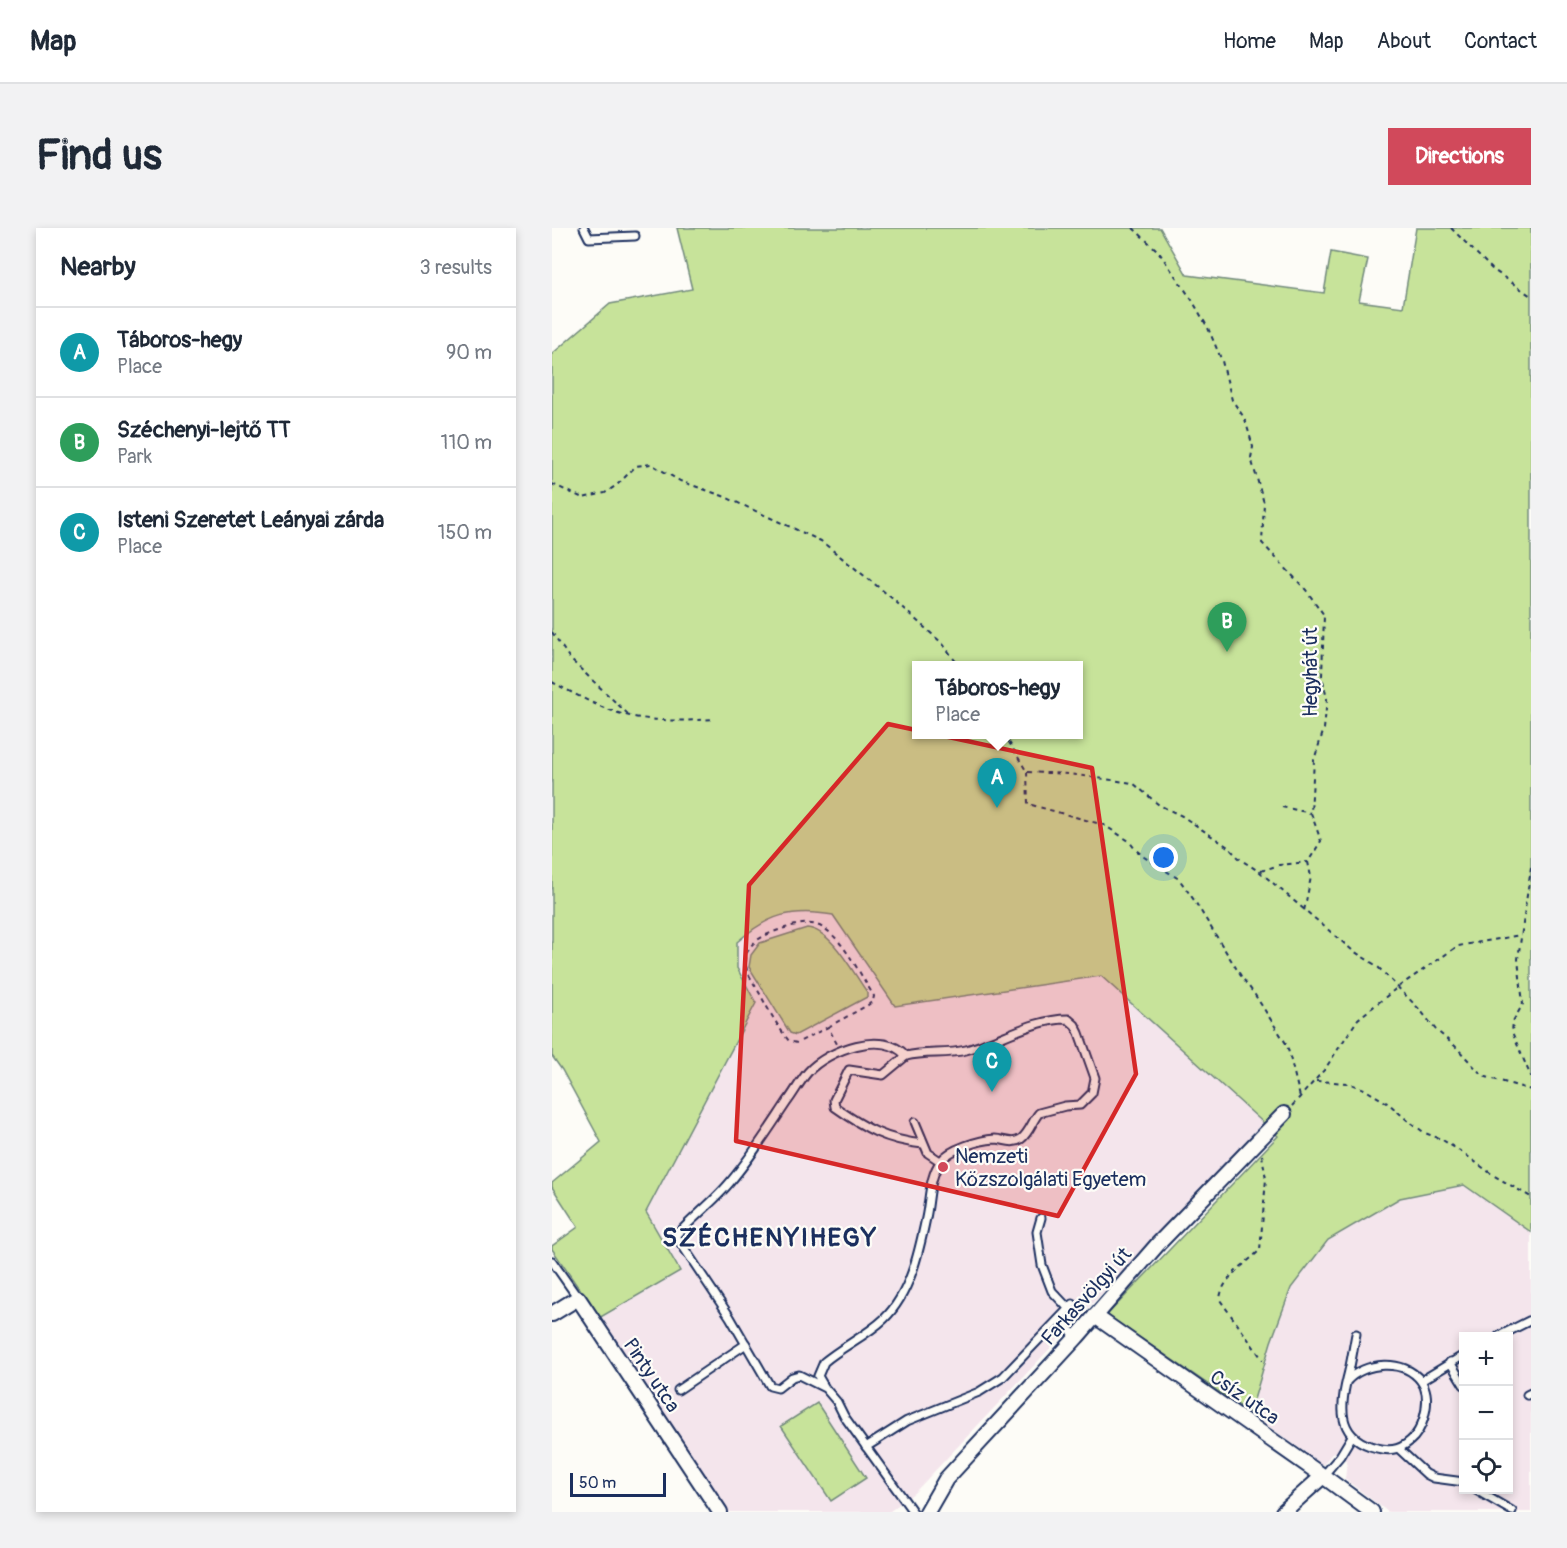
<!DOCTYPE html>
<html lang="en">
<head>
<meta charset="utf-8">
<style>
	body { margin:0; font-family:Pangolin,sans-serif; background:#f2f2f3; color:#1f2937 }
	.controls { position:absolute; right:18px; bottom:18px; display:grid; overflow:hidden; border-radius:0px; box-shadow:0 3px 9px #0003 }
	.controls button { width:54px; height:54px; display:grid; place-items:center; padding:0; border:0; border-bottom:2px solid #e0e1e3; background:#fff; color:#1f2937; font:30px sans-serif }
	.scale { position:absolute; left:18px; bottom:15px; width:96px; box-sizing:border-box; padding-left:6px; border:3px solid #1b2f5e; border-top:0; font-size:16px; line-height:21px; white-space:nowrap; color:#1b2f5e; -webkit-text-stroke:4px #fdfcf7; paint-order:stroke }
	.you { position:absolute; left:612px; top:630px; width:21px; height:21px; margin:-15px; border:4px solid #fff; border-radius:50%; background:#1a73e8; box-shadow:0 0 0 9px #1a73e833 }
	.badge { display:grid; place-items:center; width:39px; height:39px; border-radius:50%; background:#d1495b; color:#fff; font-size:20px; font-weight:700 }
	.pin { position:absolute; translate:-50% -50px; filter:drop-shadow(0 2px 3px #0008) }
	.pin::after { content:''; position:absolute; top:32px; width:21px; height:18px; background:inherit; clip-path:polygon(0 0,100% 0,50% 100%) }
	.popup { position:absolute; left:360px; top:433px; width:171px; height:78px; box-sizing:border-box; display:grid; place-content:center; border-radius:0px; background:#fff; filter:drop-shadow(0 2px 4px #0005); font-size:20px; white-space:nowrap; color:#747a83 }
	.popup b { font-size:22px; color:#1f2937 }
	.popup::after { content:''; position:absolute; left:50%; top:100%; margin-left:-12px; border:12px solid transparent; border-top-color:#fff }
	.list { margin:0; padding:0; list-style:none }
	h2 { display:flex; justify-content:space-between; align-items:center; height:78px; margin:0; padding:0 24px; font-size:26px }
	h2 small { font-size:20px; font-weight:400; color:#747a83 }
	.list li { display:grid; grid-template-columns:39px 1fr auto; gap:18px; align-items:center; box-sizing:border-box; height:90px; padding:0 24px; border-top:2px solid #e0e1e3 }
	.list b { display:block; font-size:22px; white-space:nowrap }
	.list p { margin:0; font-size:20px; white-space:nowrap; color:#747a83 }
	.list em { font-size:20px; font-style:normal; color:#747a83 }
	.icon { flex:none; width:33px; height:33px; fill:none; stroke:currentColor; stroke-width:2; stroke-linecap:round; stroke-linejoin:round }
	.map { position:relative; flex:none; width:979px; height:1284px; overflow:hidden; border-radius:0px }
	header { display:flex; align-items:center; gap:36px; box-sizing:border-box; height:84px; padding:0 30px; background:#fff; border-bottom:2px solid #e0e1e3 }
	header strong { font-size:28px }
	nav { display:flex; gap:33px; margin-inline-start:auto; font-size:21px }
	.intro { display:flex; align-items:center; justify-content:space-between; box-sizing:border-box; height:144px; padding:0 36px }
	h1 { margin:0; font-size:42px }
	.button { padding:15px 27px; border-radius:0px; background:#d1495b; color:#fff; font-size:21px; font-weight:700 }
	main { display:flex; gap:36px; padding:0 36px }
	aside { flex:1; background:#fff; border-radius:0px; box-shadow:0 3px 9px #0003 }
	.map>svg:first-child { display:block }
	.built { fill:#f4e5ec; fill-rule:evenodd }
	.green { fill:#c7e39a; stroke:#71897c; stroke-width:1.5; fill-rule:evenodd }
	.lines { fill:none; stroke-linecap:round; stroke-linejoin:round }
	.lane-casing { stroke:#1b2f5e; stroke-width:11 }
	.street-casing { stroke:#1b2f5e; stroke-width:18 }
	.path { stroke:#1b2f5e; stroke-width:2; stroke-dasharray:4.5 4.5; stroke-linecap:butt }
	.lane { stroke:#fdfcf7; stroke-width:7 }
	.street { stroke:#fdfcf7; stroke-width:14 }
	.marked { fill:#d62828; fill-opacity:0.2; stroke:#d62828; stroke-width:4.5; stroke-linejoin:round }
	.poi-dot { fill:#d1495b; stroke:#fdfcf7; stroke-width:2 }
	.labels { text-anchor:middle; stroke-width:4.5; stroke-linejoin:round; paint-order:stroke }
	.street-label { font-size:20px; fill:#1b2f5e; stroke:#fdfcf7 }
	.poi-label { font-size:20px; fill:#1b2f5e; stroke:#fdfcf7; text-anchor:start }
	.district-label { font-size:26px; font-weight:bold; letter-spacing:1.5px; fill:#1b2f5e; stroke:#fdfcf7 }
</style>
</head>
<body>
<header>
<strong>Map</strong>
<nav><a>Home</a><a>Map</a><a>About</a><a>Contact</a></nav>
</header>
<div class="intro"><h1>Find us</h1><a class="button">Directions</a></div>
<main>
<aside>
<h2>Nearby<small>3 results</small></h2>
<ul class="list">
<li><span class="badge" style="background:#0f9aa8">A</span><div><b>Táboros-hegy</b><p>Place</p></div><em>90 m</em></li>
<li><span class="badge" style="background:#2e9e5b">B</span><div><b>Széchenyi-lejtő TT</b><p>Park</p></div><em>110 m</em></li>
<li><span class="badge" style="background:#0f9aa8">C</span><div><b>Isteni Szeretet Leányai zárda</b><p>Place</p></div><em>150 m</em></li>
</ul>
</aside>
<div class="map">
<svg width="979" height="1284" viewBox="0 0 979 1284">
	<rect width="100%" height="100%" fill="#fdfcf7"/>
	<filter id="ink" filterUnits="userSpaceOnUse"><feTurbulence type="fractalNoise" baseFrequency=".0167" numOctaves="2"/><feDisplacementMap in="SourceGraphic" scale="12" xChannelSelector="R" yChannelSelector="G"/><feConvolveMatrix kernelMatrix="1 2 1 2 8 2 1 2 1" color-interpolation-filters="sRGB"/></filter>
	<g filter="url(#ink)">
		<g class="built">
			<path d="M172,663L543,703L712,893L363,1264L337,1284H177L47,1091L128,1043L94,985Z"/>
			<path d="M912,957L979,1004V1284H836L793,1251L795,1233L788,1228L781,1224L771,1237L698,1185L719,1114L739,1060L776,1012L848,970ZM912,1108H957V1262H912Z"/>
		</g>
		<g class="green">
			<path d="M125,0H608L635,47L772,65L779,24L816,31L807,73L851,79L864,0H979V1004L912,957L848,970L776,1012L739,1060L719,1114L698,1185L555,1087L726,908L549,748L343,778L281,687C240,680 217,686 185,714V740L204,775L94,984L128,1043L47,1090L0,1021V1018L26,999L0,959V955L49,914L10,842L0,828V126L58,76L140,61ZM364,438H526V506H364Z"/>
			<path d="M255,700C280,702 301,745 315,764V769L244,807L238,805L197,739L199,727L208,715Z"/>
			<path d="M265,1175L314,1250L279,1273L229,1198Z"/>
		</g>
		<g class="lines">
			<g class="lane-casing">
				<g id="lane">
					<path d="M32,0L37,10L83,8"/>
					<path d="M354,828L331,847L297,842L282,872L283,879C314,901 334,912 371,916"/>
					<path d="M363,894L376,925L388,933"/>
					<path d="M489,990L485,1004L490,1037L500,1063L517,1081"/>
					<path d="M0,1033L26,1070"/>
					<path d="M507,1092L525,1109"/>
					<path d="M947,1108L979,1092"/>
					<path d="M898,1134L912,1157"/>
					<path d="M795,1153C812,1134 852,1130 869,1153C880,1168 873,1196 862,1209C851,1221 840,1224 825,1220C787,1211 787,1183 795,1151C799,1137 801,1121 804,1106"/>
					<path d="M869,1153L912,1127"/>
					<path d="M273,1160L247,1147L240,1149L226,1160L218,1158L178,1089L124,1008C141,989 163,973 179,953C200,928 217,901 235,874C242,865 248,853 256,844C276,822 332,801 354,828C374,823 394,827 414,822C448,813 481,791 516,791L523,797L527,805L543,850L540,865L528,877L513,878L487,885C480,893 478,904 469,911C460,917 452,911 443,911C428,912 397,921 389,933C377,948 378,972 374,990C367,1024 358,1066 332,1091C314,1108 291,1118 272,1134L266,1148L273,1160L285,1174L292,1188L361,1284"/>
					<path d="M126,1162L194,1116"/>
					<path d="M975,1167L979,1165"/>
					<path d="M314,1219L355,1193L427,1164L451,1149L521,1076"/>
					<path d="M847,1221L874,1246L882,1250L912,1254"/>
					<path d="M771,1248L788,1228L800,1208"/>
					<path d="M924,1262L960,1283"/>
				</g>
			</g>
			<g class="street-casing">
				<g id="street">
					<path d="M0,1086L26,1070L168,1284"/>
					<path d="M543,1088L771,1248L820,1284"/>
					<path d="M375,1284L394,1251L525,1109L606,1016L732,886"/>
					<path d="M731,1284L771,1248"/>
				</g>
			</g>
			<g class="path">
				<path d="M581,0L606,23L640,72L656,100L670,133L680,172L693,191L701,219L699,230L712,275L710,315L754,362L772,387L770,448L775,471L772,501L762,532L759,585L769,613L756,634L759,649L752,683"/>
				<path d="M899,0L940,41L979,68"/>
				<path d="M0,256L31,270L53,265L65,257L84,238L99,236L128,253L171,268L269,313L335,366L391,416L407,438"/>
				<path d="M0,404L18,431L77,487"/>
				<path d="M0,454C25,467 50,482 78,488C105,494 136,493 163,491"/>
				<path d="M452,506L475,544L517,546L581,555L607,577L630,588L676,619L689,632L708,644L800,722L825,738L869,783L884,802L903,818L931,848L979,862"/>
				<path d="M475,544L476,576L552,597L577,613L583,621L592,629L627,651L642,672L689,748L703,767L735,817L748,869"/>
				<path d="M730,579L759,585"/>
				<path d="M979,639L966,731L971,776L961,793L960,804L979,849"/>
				<path d="M709,643L727,637L756,634"/>
				<path d="M276,799L316,777L321,773L322,768C309,748 292,713 273,701C259,692 247,696 233,700C214,706 187,715 195,742C198,750 204,759 208,766C217,783 226,799 237,813L245,815L276,799L285,816"/>
				<path d="M764,853L796,855L812,861L837,876L855,892L873,905L889,911L911,925L941,947L979,969"/>
				<path d="M740,878L773,841L806,791L846,759L906,718L969,707"/>
				<path d="M710,927L714,951L708,1022C693,1037 669,1050 668,1072L711,1132"/>
			</g>
			<use href="#lane" class="lane"/>
			<use href="#street" class="street"/>
		</g>
	</g>
	<path class="marked" d="M336,496L540,540L584,846L506,988L184,913L197,657Z"/>
	<circle class="poi-dot" cx="391" cy="939" r="6"/>
	<g class="labels">
		<g class="street-label">
			<text transform="translate(758 444) rotate(-90)" y="7">Hegyhát út</text>
			<text transform="translate(534 1068) rotate(-48)" y="7">Farkasvölgyi út</text>
			<text transform="translate(100 1147) rotate(56)" y="7">Pinty utca</text>
			<text transform="translate(693 1169) rotate(35)" y="7">Csíz utca</text>
		</g>
		<g class="poi-label">
			<text x="403" y="935">Nemzeti<tspan x="403" dy="23">Közszolgálati Egyetem</tspan></text>
		</g>
		<g class="district-label">
			<text x="218" y="1018">SZÉCHENYIHEGY</text>
		</g>
	</g>
</svg>
<div class="controls">
<button>+</button>
<button>−</button>
<button><svg class="icon" aria-label="locate" viewBox="0 0 24 24"><circle cx="12" cy="12" r="6"/><path d="M12 2v4M12 18v4M2 12h4M18 12h4"/></svg></button>
</div>
<div class="scale">50 m</div>
<div class="you"></div>
<div class="pin badge" style="left:445px;top:580px;background:#0f9aa8">A</div>
<div class="popup"><b>Táboros-hegy</b>Place</div>
<div class="pin badge" style="left:675px;top:424px;background:#2e9e5b">B</div>
<div class="pin badge" style="left:440px;top:864px;background:#0f9aa8">C</div>
</div>
</main>
</body>
</html>
